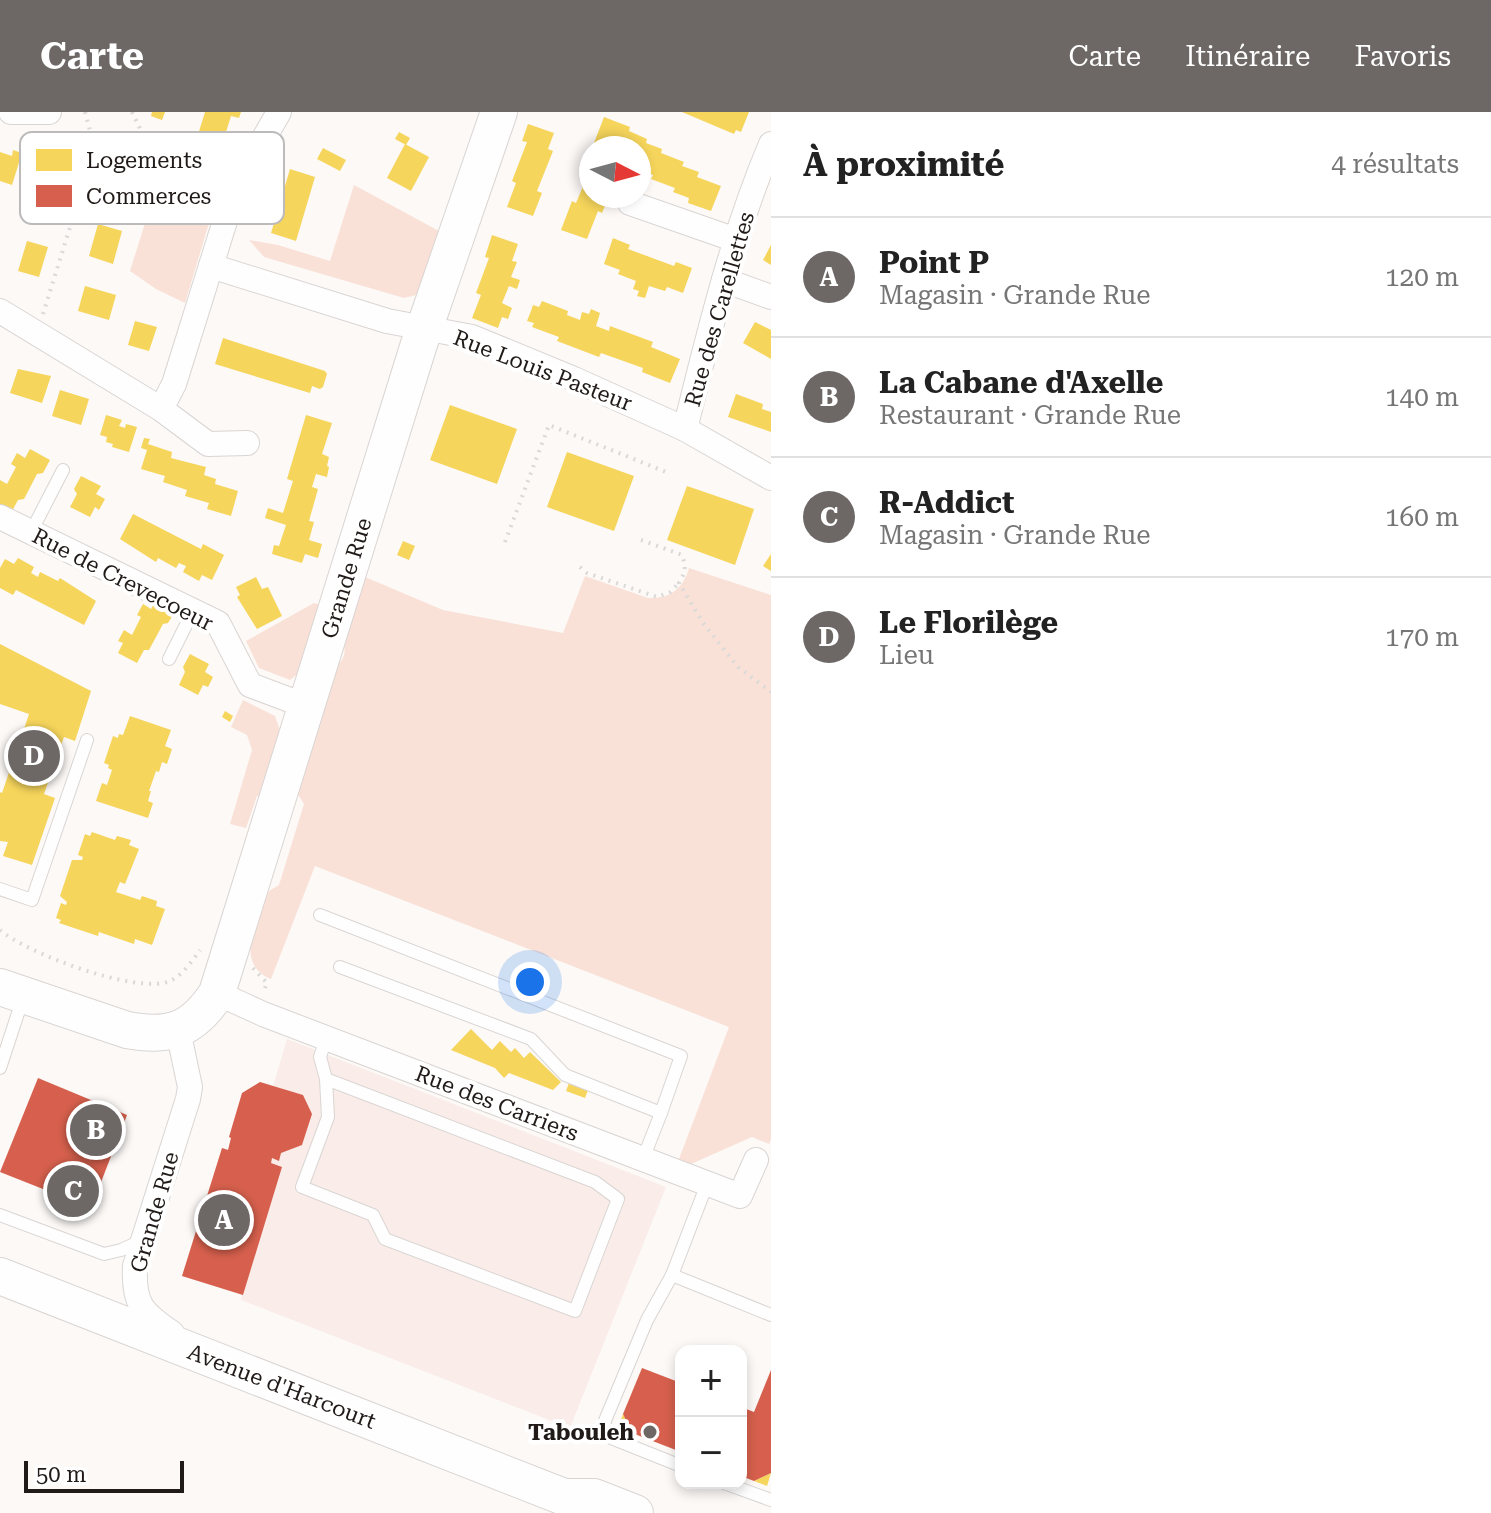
<!DOCTYPE html>
<html lang="fr">
<head>
<meta charset="utf-8">
<style>
	body { margin:0; font-family:"Roboto Serif",serif; background:#f6f6f6; color:#222 }
	.controls { position:absolute; right:24px; bottom:24px; display:grid; overflow:hidden; border-radius:16px; box-shadow:0 4px 12px #0003 }
	.controls button { width:72px; height:72px; display:grid; place-items:center; padding:0; border:0; border-bottom:2px solid #e0e0e0; background:#fff; color:#222; font:40px sans-serif }
	.compass { position:absolute; left:579px; top:24px; width:72px; height:72px; border-radius:50%; background:#fff; box-shadow:0 4px 12px #0003; rotate:96deg }
	.scale { position:absolute; left:24px; bottom:20px; width:160px; box-sizing:border-box; padding-left:8px; border:4px solid #201a18; border-top:0; font-size:22px; line-height:28px; white-space:nowrap; color:#201a18; -webkit-text-stroke:6px #fff; paint-order:stroke }
	.you { position:absolute; left:530px; top:870px; width:28px; height:28px; margin:-20px; border:6px solid #fff; border-radius:50%; background:#1a73e8; box-shadow:0 0 0 12px #1a73e833 }
	.badge { display:grid; place-items:center; width:52px; height:52px; border-radius:50%; background:#6d6866; color:#fff; font-size:26px; font-weight:700 }
	.pin { position:absolute; translate:-50% -50%; border:4px solid #fff; box-shadow:0 2px 8px #0006 }
	.list { margin:0; padding:0; list-style:none }
	h2 { display:flex; justify-content:space-between; align-items:center; height:104px; margin:0; padding:0 32px; font-size:34px }
	h2 small { font-size:26px; font-weight:400; color:#767676 }
	.list li { display:grid; grid-template-columns:52px 1fr auto; gap:24px; align-items:center; box-sizing:border-box; height:120px; padding:0 32px; border-top:2px solid #e0e0e0 }
	.list b { display:block; font-size:30px; white-space:nowrap }
	.list p { margin:0; font-size:26px; white-space:nowrap; color:#767676 }
	.list em { font-size:26px; font-style:normal; color:#767676 }
	.map { position:relative; flex:none; width:771px; height:1401px; overflow:hidden }
	header { display:flex; align-items:center; gap:48px; box-sizing:border-box; height:112px; padding:0 40px; background:#6d6866; color:#fff }
	header strong { font-size:38px }
	nav { display:flex; gap:44px; margin-inline-start:auto; font-size:28px }
	main { display:flex }
	aside { flex:1; background:#fff }
	.map>svg:first-child { display:block }
	.built { fill:#faede9 }
	.green { fill:#fae1d7 }
	.homes { fill:#f6d55c }
	.shops { fill:#d6604d }
	.lines { fill:none; stroke-linecap:round; stroke-linejoin:round }
	.lane-casing { stroke:#d9d5d3; stroke-width:14 }
	.street-casing { stroke:#d9d5d3; stroke-width:26 }
	.secondary-casing { stroke:#d9d5d3; stroke-width:38 }
	.path { stroke:#dad9d8; stroke-width:4; stroke-dasharray:2 6; stroke-linecap:butt }
	.lane { stroke:#fffefe; stroke-width:12 }
	.street { stroke:#fffefe; stroke-width:24 }
	.secondary { stroke:#fffefe; stroke-width:36 }
	.poi-dot { fill:#6d6866; stroke:#fff; stroke-width:3 }
	.labels { text-anchor:middle; stroke-width:8; stroke-linejoin:round; paint-order:stroke }
	.street-label { font-size:22px; fill:#201a18; stroke:#fff }
	.poi-label { font-size:22px; font-weight:bold; fill:#201a18; stroke:#fff; text-anchor:end }
	.key { fill:#fff; stroke:#bcbaba; stroke-width:2 }
	.key-label { font-size:22px; fill:#201a18 }
</style>
</head>
<body>
<header>
<strong>Carte</strong>
<nav><a>Carte</a><a>Itinéraire</a><a>Favoris</a></nav>
</header>
<main>
<div class="map">
<svg width="771" height="1401" viewBox="0 0 771 1401">
	<rect width="100%" height="100%" fill="#fcf9f7"/>
	<path class="built" d="M287,927L666,1075L570,1316L241,1188L242,1183L182,1164L222,1036L228,1037L231,1027L229,1025L242,981L260,970L273,974Z"/>
	<g class="green">
		<path d="M158,70L198,82L212,101L185,191L156,177L130,159Z"/>
		<path d="M354,73L439,119L425,167L416,183L404,186L264,145L249,128L278,133L330,149Z"/>
		<path d="M689,456L771,483V1028L769,1032L752,1025L691,1052L679,1047L729,915L315,754L271,867C232,851 259,807 269,779L279,773L304,692L297,681L337,553C343,549 346,541 344,534L365,465L443,498L563,521L585,464L648,486C670,487 683,477 689,456Z"/>
		<path d="M314,491L321,493L300,560L290,568L259,556L246,529Z"/>
		<path d="M243,588L275,604L280,618L260,684H257L246,716L230,712L252,638L247,623L231,615Z"/>
	</g>
	<g class="homes">
		<path d="M152,0H165L162,8L151,4Z"/>
		<path d="M205,0H241L239,6L231,4L221,36L213,34L204,66L178,58L189,26L196,29Z"/>
		<path d="M682,0H749L741,20L736,18L734,22Z"/>
		<path d="M604,5L630,15L629,19L647,27L646,31L662,37L661,41L684,50L682,54L699,60L697,65L721,74L711,99L688,91L689,86L673,80L675,76L651,67L653,63L639,58V36H608L594,31Z"/>
		<path d="M528,12L554,21L548,37L553,39L537,79L542,81L533,104L507,95L516,71L512,69L527,30L522,29Z"/>
		<path d="M399,20L410,26L406,33L395,27Z"/>
		<path d="M405,32L429,45L411,79L387,66Z"/>
		<path d="M323,36L346,48L340,59L317,47Z"/>
		<path d="M13,38L22,41L12,73L0,69V40L12,44Z"/>
		<path d="M290,57L315,65L296,129L271,121Z"/>
		<path d="M586,67L591,69V84H609L602,101L598,99L587,127L561,118L572,89L576,91Z"/>
		<path d="M98,112L122,119L113,152L89,144Z"/>
		<path d="M492,123L518,132L512,149L517,150L511,165L520,168L517,177L509,174L502,191L512,196L508,207L502,205L498,216L472,206L481,183L476,181L489,146L485,145Z"/>
		<path d="M613,126L630,133L628,137L674,154L676,150L692,156L683,181L667,175L665,179L649,174L645,186L637,184L639,179L633,177L636,169L618,162L620,158L604,152Z"/>
		<path d="M27,129L48,135L39,165L18,159Z"/>
		<path d="M771,133V153L763,148Z"/>
		<path d="M85,174L116,183L109,208L78,199Z"/>
		<path d="M542,189L568,199L567,203L580,208L582,200L589,202L591,197L600,201L596,214L609,219L610,214L653,230L651,235L680,247L670,271L642,260L643,256L601,241L599,245L557,229L559,225L532,215L534,211L527,209L531,199L533,193L539,195Z"/>
		<path d="M135,209L157,215L149,239L128,233Z"/>
		<path d="M755,210L771,218V247L743,231Z"/>
		<path d="M223,226L325,259L327,262L323,275L320,277L312,274L310,281L215,252Z"/>
		<path d="M18,257L51,264L42,291L10,281Z"/>
		<path d="M60,278L89,287L81,313L52,304Z"/>
		<path d="M736,282L763,292L762,297L771,300V320L728,305Z"/>
		<path d="M450,293L517,317L497,372L430,348Z"/>
		<path d="M106,303L122,308L119,314L125,316L126,312L137,315L129,340L112,335L113,332L106,330L107,325L100,323Z"/>
		<path d="M306,303L332,311L322,342L329,345L327,354L329,355L327,365L316,362L312,375L318,377L309,409L314,410L309,428L322,432L318,446L305,442L302,451L272,442L274,433L279,434L286,413L265,406L268,396L283,401L293,369L287,367Z"/>
		<path d="M144,326L150,327L148,332L172,340L171,346L206,355L204,363L216,367L215,372L238,379L231,404L207,397L209,391L185,384L187,378L163,370L165,364L141,357L147,338L141,336Z"/>
		<path d="M30,337L50,348L43,361L37,362L24,387L18,388L11,401L0,395V368L7,372L16,355L11,352L17,341L25,346Z"/>
		<path d="M567,340L634,364L614,419L547,395Z"/>
		<path d="M81,364L101,374L96,382L105,387L99,398L95,395L90,405L70,395L77,382L74,377Z"/>
		<path d="M687,374L754,397L735,453L667,428Z"/>
		<path d="M133,402L201,437L203,432L224,443L212,468L202,463L199,469L183,460L186,454L179,451L176,456L158,446L156,450L120,427Z"/>
		<path d="M403,429L415,434L409,448L397,443Z"/>
		<path d="M771,442V459L763,454Z"/>
		<path d="M18,446L34,455L31,461L38,465L40,460L58,469L60,466L96,489L84,513L16,478L13,483L0,476V456L5,447L14,452Z"/>
		<path d="M256,465L262,477L268,475L282,504L257,517L237,485L240,483L236,475Z"/>
		<path d="M156,488L176,498L168,511L163,512L149,538H144L137,551L118,541L123,531L118,529L124,518L132,523L141,505L137,503L143,492L151,497Z"/>
		<path d="M0,532L91,579L75,629L64,625L44,682L55,686L32,753L3,744L8,730L0,729V680L2,681L14,646L8,639L16,628L20,629L29,602L0,592Z"/>
		<path d="M190,542L209,552L205,560L213,565L208,575L203,573L198,583L179,573L185,560L183,555Z"/>
		<path d="M225,599L233,604L230,610L222,605Z"/>
		<path d="M130,604L171,618L165,634L172,637L167,652L162,650L159,660L156,659L149,679H151L148,689L153,691L148,706L96,689L102,671L107,673L112,658L108,656L109,653L104,651L113,624L118,626L119,622L123,623Z"/>
		<path d="M92,720L115,728L117,724L131,728L129,733L139,737L125,772L120,770L116,780L140,788L142,784L157,789L156,794L165,797L152,833L135,827L134,832L99,820L98,824L59,811L61,808L56,806L61,791L66,793L67,790L60,784L72,748H82L83,745L78,743L85,722L90,724Z"/>
		<path d="M471,917L492,938L500,929L511,940L515,936L524,946L530,940L561,970L553,978L509,961L504,966L495,956L451,938Z"/>
		<path d="M569,971L588,978L585,986L566,979Z"/>
		<path d="M623,1302L632,1321L618,1316Z"/>
		<path d="M771,1361L767,1374L754,1369Z"/>
	</g>
	<g class="shops">
		<path d="M38,966L127,1003L91,1096L0,1060Z"/>
		<path d="M260,970L303,983L312,1002L302,1033L281,1041L279,1049L272,1046L271,1051L282,1055L243,1183L182,1164L222,1036L228,1038L231,1026L229,1025L242,981Z"/>
		<path d="M642,1256L681,1271V1340L632,1321L623,1302Z"/>
		<path d="M771,1258V1361L754,1369L741,1364V1295L754,1300Z"/>
	</g>
	<g class="lines">
		<g class="lane-casing">
			<g id="lane">
				<path d="M31,420L63,358"/>
				<path d="M169,547L193,499"/>
				<path d="M0,777L32,788L87,628"/>
				<path d="M320,803L681,944L661,1001"/>
				<path d="M340,855L531,927L565,963L661,1001L643,1047"/>
				<path d="M326,926L320,945L326,967L328,1005L302,1075L373,1103L385,1127L575,1199L618,1087L595,1070L326,967"/>
				<path d="M0,956L23,886"/>
				<path d="M0,1103L104,1142L121,1138L143,1128"/>
				<path d="M672,1163L771,1203"/>
				<path d="M681,1354L611,1326L604,1311L647,1208L672,1163L707,1072"/>
				<path d="M724,1371L771,1388"/>
			</g>
		</g>
		<g class="street-casing">
			<g id="street">
				<path d="M11,0H49"/>
				<path d="M630,91L736,128"/>
				<path d="M211,154L387,209L472,225L574,267L685,317L771,366"/>
				<path d="M724,168L771,185"/>
				<path d="M0,199L161,297L208,332L247,331"/>
				<path d="M161,297L174,272L235,77L279,0"/>
				<path d="M685,317C709,221 732,124 771,32"/>
				<path d="M0,405L218,511L250,573L306,594"/>
				<path d="M217,881L263,902L740,1084L756,1048"/>
				<path d="M172,1221C142,1201 133,1192 135,1154L188,987L190,975L178,918"/>
			</g>
		</g>
		<g class="secondary-casing">
			<g id="secondary">
				<path d="M0,875L127,918C170,926 193,918 217,881L419,232L499,0"/>
				<path d="M0,1164L564,1385L583,1401"/>
				<path d="M564,1385H594L635,1401"/>
			</g>
		</g>
		<g class="path">
			<path d="M132,0L165,69L211,85"/>
			<path d="M43,202L90,51L91,22L85,0"/>
			<path d="M641,428L682,443C686,454 686,460 679,471L703,511L738,555L771,580"/>
			<path d="M505,430L549,313L666,360"/>
			<path d="M580,455L587,461L657,485L670,480L679,471"/>
			<path d="M0,818C26,841 137,883 170,869C183,863 192,849 200,838"/>
			<path d="M253,856L267,871L263,881"/>
		</g>
		<use href="#lane" class="lane"/>
		<use href="#street" class="street"/>
		<use href="#secondary" class="secondary"/>
	</g>
	<circle class="poi-dot" cx="650" cy="1320" r="8"/>
	<g class="labels">
		<g class="street-label">
			<text transform="translate(719 197) rotate(-74)" y="8">Rue des Carellettes</text>
			<text transform="translate(543 258) rotate(21)" y="8">Rue Louis Pasteur</text>
			<text transform="translate(346 466) rotate(-73)" y="8">Grande Rue</text>
			<text transform="translate(123 467) rotate(27)" y="8">Rue de Crevecoeur</text>
			<text transform="translate(497 991) rotate(21)" y="8">Rue des Carriers</text>
			<text transform="translate(154 1100) rotate(-74)" y="8">Grande Rue</text>
			<text transform="translate(282 1274) rotate(21)" y="8">Avenue d'Harcourt</text>
		</g>
		<g class="poi-label">
			<text x="634" y="1328">Tabouleh</text>
		</g>
	</g>
	<rect x="20" y="20" width="264" height="92" rx="12" class="key"/>
	<rect x="36" y="37" width="36" height="22" fill="#f6d55c"/>
	<rect x="36" y="73" width="36" height="22" fill="#d6604d"/>
	<g class="key-label">
		<text x="86" y="56">Logements</text>
		<text x="86" y="92">Commerces</text>
	</g>
</svg>
<div class="controls">
<button>+</button>
<button>−</button>
</div>
<svg class="compass" viewBox="-18 -18 36 36"><path d="M0-13l5 13h-10z" fill="#e53935"/><path d="M0 13l5-13h-10z" fill="#767676"/></svg>
<div class="scale">50 m</div>
<div class="you"></div>
<div class="pin badge" style="left:224px;top:1108px">A</div>
<div class="pin badge" style="left:96px;top:1018px">B</div>
<div class="pin badge" style="left:73px;top:1079px">C</div>
<div class="pin badge" style="left:34px;top:644px">D</div>
</div>
<aside>
<h2>À proximité<small>4 résultats</small></h2>
<ul class="list">
<li><span class="badge">A</span><div><b>Point P</b><p>Magasin · Grande Rue</p></div><em>120 m</em></li>
<li><span class="badge">B</span><div><b>La Cabane d'Axelle</b><p>Restaurant · Grande Rue</p></div><em>140 m</em></li>
<li><span class="badge">C</span><div><b>R-Addict</b><p>Magasin · Grande Rue</p></div><em>160 m</em></li>
<li><span class="badge">D</span><div><b>Le Florilège</b><p>Lieu</p></div><em>170 m</em></li>
</ul>
</aside>
</main>
</body>
</html>
